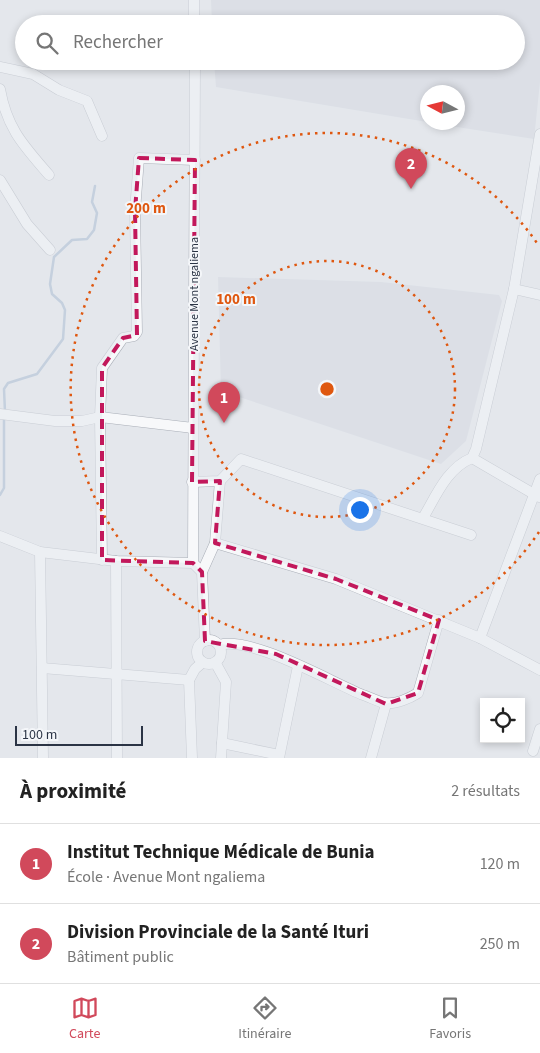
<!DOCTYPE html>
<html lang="fr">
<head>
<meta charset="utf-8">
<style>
	body { margin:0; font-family:"Source Sans 3",sans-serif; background:#f6f6f6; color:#222 }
	.controls { position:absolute; right:15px; bottom:15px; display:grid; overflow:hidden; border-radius:0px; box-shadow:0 2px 8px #0003 }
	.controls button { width:45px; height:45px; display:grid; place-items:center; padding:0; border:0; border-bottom:1px solid #e0e0e0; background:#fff; color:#222; font:25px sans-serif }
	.compass { position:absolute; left:420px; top:85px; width:45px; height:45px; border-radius:50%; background:#fff; box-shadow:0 2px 8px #0003; rotate:277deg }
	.scale { position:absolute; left:15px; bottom:12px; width:128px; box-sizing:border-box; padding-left:5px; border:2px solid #2b3445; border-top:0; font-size:14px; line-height:18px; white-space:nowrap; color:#2b3445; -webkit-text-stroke:4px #f4f6f9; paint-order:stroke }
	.you { position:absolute; left:359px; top:509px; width:18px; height:18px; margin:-12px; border:4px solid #fff; border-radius:50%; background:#1a73e8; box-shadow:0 0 0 8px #1a73e833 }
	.badge { display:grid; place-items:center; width:32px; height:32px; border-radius:50%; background:#d1495b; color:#fff; font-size:16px; font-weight:700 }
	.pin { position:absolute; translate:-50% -41px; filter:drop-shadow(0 1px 2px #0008) }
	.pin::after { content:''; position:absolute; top:26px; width:18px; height:15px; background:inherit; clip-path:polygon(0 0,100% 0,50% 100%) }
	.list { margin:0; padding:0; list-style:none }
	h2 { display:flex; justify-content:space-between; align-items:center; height:65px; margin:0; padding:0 20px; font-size:21px }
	h2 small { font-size:16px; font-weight:400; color:#767676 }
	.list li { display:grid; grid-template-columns:32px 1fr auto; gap:15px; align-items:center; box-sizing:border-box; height:80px; padding:0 20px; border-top:1px solid #e0e0e0 }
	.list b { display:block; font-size:19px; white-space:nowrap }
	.list p { margin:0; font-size:16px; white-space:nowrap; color:#767676 }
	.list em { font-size:16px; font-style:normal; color:#767676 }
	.icon { flex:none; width:28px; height:28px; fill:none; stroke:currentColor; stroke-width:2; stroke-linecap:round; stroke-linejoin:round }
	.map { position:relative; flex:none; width:540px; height:758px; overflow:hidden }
	.search { position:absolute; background:#fff; box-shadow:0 2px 8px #0003; left:15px; right:15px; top:15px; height:55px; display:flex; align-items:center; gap:12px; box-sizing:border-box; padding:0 18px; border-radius:28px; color:#767676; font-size:19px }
	.sheet { height:225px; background:#fff }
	nav { display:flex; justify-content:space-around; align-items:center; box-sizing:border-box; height:70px; border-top:1px solid #e0e0e0; background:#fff; font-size:14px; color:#767676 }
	nav a { display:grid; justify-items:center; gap:2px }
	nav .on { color:#d1495b }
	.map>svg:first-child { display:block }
	.built { fill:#d2d6de }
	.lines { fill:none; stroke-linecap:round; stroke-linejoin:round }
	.stream { stroke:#9fb4cc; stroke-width:2.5 }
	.minor-casing { stroke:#a9aeb7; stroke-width:11 }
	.minor { stroke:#f7f8fa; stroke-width:10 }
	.marked { fill:none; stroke:#c2185b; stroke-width:4; stroke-dasharray:10 6; stroke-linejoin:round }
	.ring { fill:none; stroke:#df570f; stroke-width:2.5; stroke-dasharray:2.5 5 }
	.labels { text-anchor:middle; stroke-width:4; stroke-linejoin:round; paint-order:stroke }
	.street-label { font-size:12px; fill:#2b3445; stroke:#f4f6f9 }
	.centre { fill:#df570f; stroke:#f4f6f9; stroke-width:2.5 }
	.ring-label { font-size:15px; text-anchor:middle; font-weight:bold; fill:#df570f; stroke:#f4f6f9; stroke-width:4; stroke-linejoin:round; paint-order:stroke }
</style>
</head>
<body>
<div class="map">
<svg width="540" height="758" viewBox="0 0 540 758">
	<rect width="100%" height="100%" fill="#e4e7ec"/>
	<g class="built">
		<path d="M211,0H540V82L534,139L431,123L458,122V92H428L427,122L216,87L214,61H516V24H212Z"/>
		<path d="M218,277L381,282L499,295L502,301L466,441L441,464L221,391Z"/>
	</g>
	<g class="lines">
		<g class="stream">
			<path d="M5,412L4,389L8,383L37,374L63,339L65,310L62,303L52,294L50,284L54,257L72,240L87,239L94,230L97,213L92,202L95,186"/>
			<path d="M0,495L4,488V417"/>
		</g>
		<g class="minor-casing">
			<g id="minor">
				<path d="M194,0V24"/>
				<path d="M195,61L193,563L202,572L205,641"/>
				<path d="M0,67L33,74L59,90L87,101L102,136"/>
				<path d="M0,89C7,129 24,146 49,175"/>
				<path d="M0,180L27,224L50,250"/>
				<path d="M514,289L540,295"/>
				<path d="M0,414L55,421H82L100,417L193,428"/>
				<path d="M472,458L539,497"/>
				<path d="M192,482L220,481L241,459L471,535"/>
				<path d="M423,518C436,496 447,468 472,458L476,449L514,289L540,134"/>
				<path d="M0,536L40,552L116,561L193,563"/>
				<path d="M215,543L336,579L480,638L540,670"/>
				<path d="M40,552L43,758"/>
				<path d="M102,560L100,417L102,368L123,338L134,336L137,332L135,211L139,158L195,160"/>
				<path d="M116,561L117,758"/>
				<path d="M202,572L215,543L220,481"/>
				<path d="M480,638L540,479"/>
				<circle cx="209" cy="652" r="12"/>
				<path d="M219,645C252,636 329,681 363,695C370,697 378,702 385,703C395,705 410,698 418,693L439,620"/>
				<path d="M215,662L226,682L221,758"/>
				<path d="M42,668L189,680L195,669L203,662"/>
				<path d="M189,680L192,758"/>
				<path d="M222,743L279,755"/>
				<path d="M533,751L540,729"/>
				<path d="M279,758L298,666"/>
				<path d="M371,758L386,704"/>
			</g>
		</g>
		<use href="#minor" class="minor"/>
	</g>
	<path d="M0 0H540V758H0ZM139,158L195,160L192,482L220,481L215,543L336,579L439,620L418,693L386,704L276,654L205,641L202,572L193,563L102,560V368L123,338L137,335L135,211Z" fill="#e4e7ec" fill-opacity=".55" fill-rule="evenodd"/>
	<path class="marked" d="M139,158L195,160L192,482L220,481L215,543L336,579L439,620L418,693L386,704L276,654L205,641L202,572L193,563L102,560V368L123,338L137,335L135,211Z"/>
	<g class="ring">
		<circle cx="327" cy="389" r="128"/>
		<path d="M539 532A256 256 0 1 1 539 246"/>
	</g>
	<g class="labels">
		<g class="street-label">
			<text transform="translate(194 294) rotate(-90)" y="4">Avenue Mont ngaliema</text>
		</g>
	</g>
	<circle cx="327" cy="389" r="8" class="centre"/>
	<g class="ring-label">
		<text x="146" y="213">200 m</text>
		<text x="236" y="304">100 m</text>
	</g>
</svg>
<div class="controls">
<button><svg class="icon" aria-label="locate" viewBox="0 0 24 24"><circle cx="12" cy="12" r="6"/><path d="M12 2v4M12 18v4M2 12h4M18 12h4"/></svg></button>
</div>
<svg class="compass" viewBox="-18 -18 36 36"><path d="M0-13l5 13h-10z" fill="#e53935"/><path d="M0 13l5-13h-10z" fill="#767676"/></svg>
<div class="scale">100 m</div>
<div class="you"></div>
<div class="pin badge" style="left:224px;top:423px">1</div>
<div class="pin badge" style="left:411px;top:189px">2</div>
<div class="search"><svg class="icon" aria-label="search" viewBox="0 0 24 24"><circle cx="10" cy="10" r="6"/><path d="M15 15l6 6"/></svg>Rechercher</div>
</div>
<section class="sheet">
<h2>À proximité<small>2 résultats</small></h2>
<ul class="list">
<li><span class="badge">1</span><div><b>Institut Technique Médicale de Bunia</b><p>École · Avenue Mont ngaliema</p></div><em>120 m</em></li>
<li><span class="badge">2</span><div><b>Division Provinciale de la Santé Ituri</b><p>Bâtiment public</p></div><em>250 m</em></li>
</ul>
</section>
<nav>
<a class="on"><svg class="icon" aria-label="map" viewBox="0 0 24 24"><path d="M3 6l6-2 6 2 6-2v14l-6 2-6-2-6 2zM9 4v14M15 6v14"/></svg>Carte</a>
<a><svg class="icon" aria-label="directions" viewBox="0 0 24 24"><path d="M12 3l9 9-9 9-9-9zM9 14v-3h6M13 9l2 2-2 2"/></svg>Itinéraire</a>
<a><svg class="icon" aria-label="saved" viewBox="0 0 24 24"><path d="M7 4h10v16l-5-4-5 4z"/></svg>Favoris</a>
</nav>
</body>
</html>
